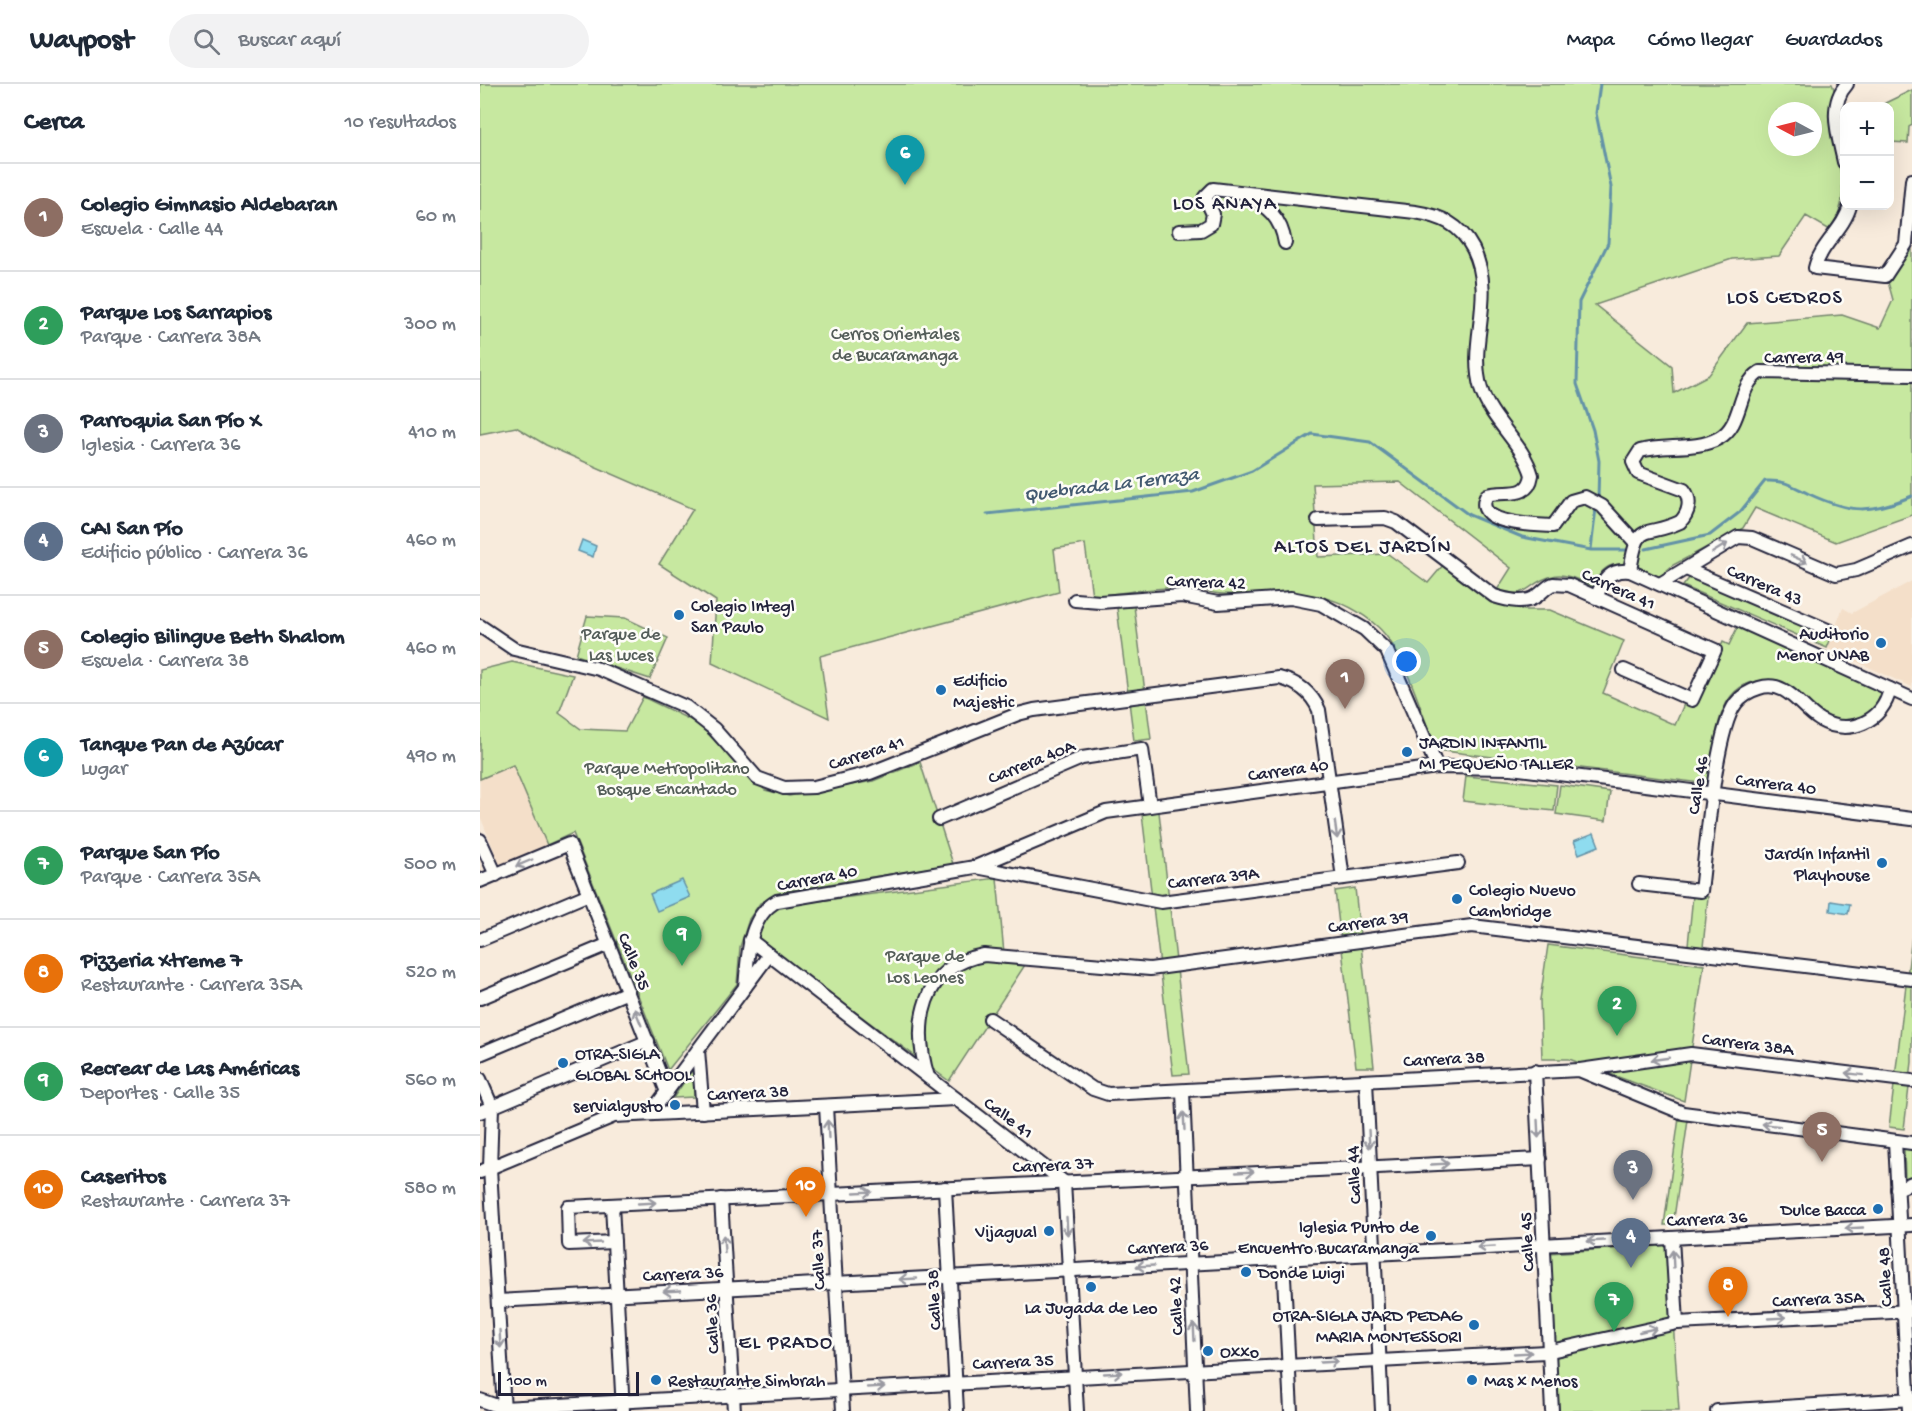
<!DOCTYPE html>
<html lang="es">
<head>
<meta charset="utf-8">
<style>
	body { margin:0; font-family:"Gochi Hand",sans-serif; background:#f2f2f3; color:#1f2937 }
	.controls { position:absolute; right:18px; top:18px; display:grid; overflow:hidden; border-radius:12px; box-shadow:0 6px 24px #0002 }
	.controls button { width:54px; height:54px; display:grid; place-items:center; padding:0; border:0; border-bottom:2px solid #e0e1e3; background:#fff; color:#1f2937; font:30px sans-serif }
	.compass { position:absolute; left:1288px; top:18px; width:54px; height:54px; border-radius:50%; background:#fff; box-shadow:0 6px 24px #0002; rotate:277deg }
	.scale { position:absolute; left:18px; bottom:15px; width:141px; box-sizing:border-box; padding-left:6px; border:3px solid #22223b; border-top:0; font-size:16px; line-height:21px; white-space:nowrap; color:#22223b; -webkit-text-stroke:4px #fdfcf7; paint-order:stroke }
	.you { position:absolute; left:927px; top:578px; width:21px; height:21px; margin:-15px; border:4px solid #fff; border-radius:50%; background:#1a73e8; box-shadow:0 0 0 9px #1a73e833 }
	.badge { display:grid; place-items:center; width:39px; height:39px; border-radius:50%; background:#1f6fb2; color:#fff; font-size:20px; font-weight:700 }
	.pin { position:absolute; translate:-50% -50px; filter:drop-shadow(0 2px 3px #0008) }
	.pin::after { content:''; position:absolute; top:32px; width:21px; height:18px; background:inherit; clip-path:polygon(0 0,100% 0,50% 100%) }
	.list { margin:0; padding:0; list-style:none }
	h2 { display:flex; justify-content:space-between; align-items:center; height:78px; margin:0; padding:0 24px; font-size:26px }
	h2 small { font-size:20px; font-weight:400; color:#747a83 }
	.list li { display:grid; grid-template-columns:39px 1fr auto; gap:18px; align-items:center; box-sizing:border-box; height:108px; padding:0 24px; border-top:2px solid #e0e1e3 }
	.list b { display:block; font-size:22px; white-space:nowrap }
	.list p { margin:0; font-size:20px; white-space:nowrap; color:#747a83 }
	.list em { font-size:20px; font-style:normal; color:#747a83 }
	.icon { flex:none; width:33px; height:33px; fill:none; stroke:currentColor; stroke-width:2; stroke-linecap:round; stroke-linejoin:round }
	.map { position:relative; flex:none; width:1432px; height:1327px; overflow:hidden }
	header { display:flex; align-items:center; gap:36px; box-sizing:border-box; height:84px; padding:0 30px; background:#fff; border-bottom:2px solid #e0e1e3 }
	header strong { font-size:28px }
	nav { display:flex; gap:33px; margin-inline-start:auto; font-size:21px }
	.search { width:420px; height:54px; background:#f2f2f3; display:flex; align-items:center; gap:15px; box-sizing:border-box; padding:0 21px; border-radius:33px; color:#747a83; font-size:22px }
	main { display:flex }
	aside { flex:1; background:#fff }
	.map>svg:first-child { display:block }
	.built { fill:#f4dfc9 }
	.green { fill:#c7e8a0; stroke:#74856e; stroke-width:1.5; fill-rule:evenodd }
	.water { fill:#8fdcef; stroke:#6392a7; stroke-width:1.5 }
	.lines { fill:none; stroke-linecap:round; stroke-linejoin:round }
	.stream { stroke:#6392a7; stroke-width:3 }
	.minor-casing { stroke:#22223b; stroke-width:16 }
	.minor { stroke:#fdfcf7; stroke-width:12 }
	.oneway { stroke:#9a9aa2 }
	.poi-dot { fill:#1f6fb2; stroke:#fdfcf7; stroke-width:2 }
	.labels { text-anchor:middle; stroke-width:5; stroke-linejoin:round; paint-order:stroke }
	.park-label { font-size:18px; fill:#545d59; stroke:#fdfcf7 }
	.street-label { font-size:18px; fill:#22223b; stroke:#fdfcf7 }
	.poi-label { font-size:18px; fill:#22223b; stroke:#fdfcf7; text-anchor:start }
	.neighbourhood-label { font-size:20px; letter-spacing:1.5px; fill:#22223b; stroke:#fdfcf7 }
	.water-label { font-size:20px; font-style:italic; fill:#435a71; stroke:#fdfcf7 }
</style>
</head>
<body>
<header>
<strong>Waypost</strong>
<div class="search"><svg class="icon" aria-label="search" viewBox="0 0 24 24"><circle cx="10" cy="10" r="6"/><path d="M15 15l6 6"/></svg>Buscar aquí</div>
<nav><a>Mapa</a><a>Cómo llegar</a><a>Guardados</a></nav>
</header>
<main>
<aside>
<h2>Cerca<small>10 resultados</small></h2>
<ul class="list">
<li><span class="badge" style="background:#8d6e63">1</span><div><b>Colegio Gimnasio Aldebaran</b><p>Escuela · Calle 44</p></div><em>60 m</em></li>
<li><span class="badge" style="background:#2e9e5b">2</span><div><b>Parque Los Sarrapios</b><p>Parque · Carrera 38A</p></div><em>300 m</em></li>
<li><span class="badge" style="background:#6b7280">3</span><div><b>Parroquia San Pío X</b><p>Iglesia · Carrera 36</p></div><em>410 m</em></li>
<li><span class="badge" style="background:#5c6f8a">4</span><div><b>CAI San Pío</b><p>Edificio público · Carrera 36</p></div><em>460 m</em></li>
<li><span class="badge" style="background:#8d6e63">5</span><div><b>Colegio Bilingue Beth Shalom</b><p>Escuela · Carrera 38</p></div><em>460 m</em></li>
<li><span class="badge" style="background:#0f9aa8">6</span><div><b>Tanque Pan de Azúcar</b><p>Lugar</p></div><em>490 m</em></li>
<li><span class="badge" style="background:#2e9e5b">7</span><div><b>Parque San Pío</b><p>Parque · Carrera 35A</p></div><em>500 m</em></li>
<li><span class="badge" style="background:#e8710a">8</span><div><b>Pizzeria Xtreme 7</b><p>Restaurante · Carrera 35A</p></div><em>520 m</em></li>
<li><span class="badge" style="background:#2e9e5b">9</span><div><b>Recrear de Las Américas</b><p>Deportes · Calle 35</p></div><em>560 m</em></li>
<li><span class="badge" style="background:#e8710a">10</span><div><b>Caseritos</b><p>Restaurante · Carrera 37</p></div><em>580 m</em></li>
</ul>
</aside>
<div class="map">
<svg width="1432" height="1327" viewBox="0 0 1432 1327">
	<rect width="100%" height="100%" fill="#f8ebdc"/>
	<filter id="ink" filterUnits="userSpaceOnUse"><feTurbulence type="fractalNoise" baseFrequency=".0167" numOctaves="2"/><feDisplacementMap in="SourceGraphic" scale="12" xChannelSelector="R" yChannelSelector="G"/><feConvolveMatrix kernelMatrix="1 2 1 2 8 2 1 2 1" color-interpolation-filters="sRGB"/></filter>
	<g filter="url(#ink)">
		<g class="built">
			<path d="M1432,497V603L1347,564L1363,524L1372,529Z"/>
			<path d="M33,681L67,761L20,781L0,732V695Z"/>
		</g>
		<g class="green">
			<path d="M0,0H1352L1354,5C1353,18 1351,30 1352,43C1356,82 1375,109 1350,146L1326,132L1299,172L1252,175L1115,221L1192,282L1194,309L1229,291L1267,239L1362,231L1400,244L1413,216L1408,198L1429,166H1432V431L1356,458L1275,424L1263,444L1193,481L1178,494C1151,483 1126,466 1114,503C1102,498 1086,488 1073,492C1046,498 1052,516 1017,506L1031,484L920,398L833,400L838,473L908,470L948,499L964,480L1015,517L1044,526H1070L1144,557L1123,609L1195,641L1204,620L1214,623L1243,558L1249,561L1259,540L1403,604L1392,632C1365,639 1350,639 1328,619C1323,614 1318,606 1312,603C1303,598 1294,597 1284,597C1234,596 1235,663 1229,700L956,666C942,631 926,569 898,543C848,498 802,512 743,510C732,510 722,505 711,504C686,501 639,510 612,512L605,460L574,465L579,508L340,572L349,634L232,579L236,517L179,480L213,425L66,361L36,343L0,350ZM1297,27H1333V63H1297Z"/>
			<path d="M1432,6V41L1429,43L1428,59L1410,58V22H1399Z"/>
			<path d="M1210,493L1351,554L1347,564L1203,502Z"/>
			<path d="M654,522L671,655L654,657L637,524Z"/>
			<path d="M107,532L145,534L188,554L170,595L96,571Z"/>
			<path d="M32,578L93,591L79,629L101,645L145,647L163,613L217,639L285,706L309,712L393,697L440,678L473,780L306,807L280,819L269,835L260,863L257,900L188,986L93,749L67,761L33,681L0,695V586Z"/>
			<path d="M986,692L1077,701L1074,727L983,717Z"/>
			<path d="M1080,701L1130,708L1126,737L1076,730Z"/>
			<path d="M679,728L709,990L693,991L662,730Z"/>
			<path d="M517,794L525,880L545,881L469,997L276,855L284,834L300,822Z"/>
			<path d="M875,804L894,983H876L855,807Z"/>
			<path d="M1213,811L1228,813L1223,863L1208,861Z"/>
			<path d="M1432,851V978L1424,1045L1409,1043Z"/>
			<path d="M1068,861L1224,881L1204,1017L1089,975H1062L1060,916Z"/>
			<path d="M213,985L214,1013L193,1014Z"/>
			<path d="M1199,1034L1208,1036L1193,1141H1184Z"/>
			<path d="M1424,1064L1432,1065V1092L1425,1095Z"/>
			<path d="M1188,1161L1199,1327H1079L1069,1169Z"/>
		</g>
		<g class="water">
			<path d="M102,456L116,462L113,473L98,467Z"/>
			<path d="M1114,749L1119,762L1099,770L1094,757Z"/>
			<path d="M202,796L210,813L177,827L170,810Z"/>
			<path d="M1351,817L1370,820L1368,830L1350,827Z"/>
		</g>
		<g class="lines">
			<g class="stream">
				<path d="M1118,415L1119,377L1113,346L1097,300L1099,218L1128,159L1131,103L1116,29L1120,0"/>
				<path d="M507,430L713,408L772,387L832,350L890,358L989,431L1042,453L1111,466H1149"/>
				<path d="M1111,465L1116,424"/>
				<path d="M1166,465L1230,451L1260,428L1285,397C1305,396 1310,401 1329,410C1370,429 1390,430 1432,412"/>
			</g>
			<g class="minor-casing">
				<g id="minor">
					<path d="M1364,78C1359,54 1347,21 1367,0"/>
					<path d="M767,111C788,123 801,134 805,159"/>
					<path d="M1370,122C1364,145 1340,161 1335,184L1405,192L1426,160L1432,96"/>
					<path d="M699,147L721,146L731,140L733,130L725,113L733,105L935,128C961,132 980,140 993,165C1017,213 987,258 1001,305C1011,337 1043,359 1052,391C1048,417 1025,405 1007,411C990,441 1056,441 1073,442L1091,417L1105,413L1122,422L1156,459"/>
					<path d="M838,436L905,434L916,438L1014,512C1027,516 1045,521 1057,512C1063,508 1066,503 1073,500L1089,501L1235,566L1212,616L1144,586"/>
					<path d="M1206,485L1350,547"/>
					<path d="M1150,487C1158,435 1163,455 1200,438C1209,429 1212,416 1204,406L1158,389L1153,378L1160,367C1186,360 1215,367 1239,354C1264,340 1256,303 1280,288L1432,291"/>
					<path d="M1180,500L1258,453L1272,454L1356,490L1376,486L1432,462"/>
					<path d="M1116,514C1123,496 1129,485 1150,487L1432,615"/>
					<path d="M595,516L620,518L702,512L738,519L811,514L841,520L884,545L907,567L957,683"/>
					<path d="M0,542L34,565L119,585L206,623L234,645L277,694L304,704L334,703L390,689L538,630L554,626L799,594C817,598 831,608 839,626L863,794"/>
					<path d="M459,735L602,674L662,665L670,722"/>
					<path d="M0,756L16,791"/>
					<path d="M496,783L681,818L978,779"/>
					<path d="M0,797L89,760L187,1008"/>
					<path d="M1159,800L1221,807C1226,768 1235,646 1256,619C1262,611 1269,607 1279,604C1307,595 1320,624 1340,636C1370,653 1403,637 1410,605"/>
					<path d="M0,856L109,810"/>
					<path d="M270,856L584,1098L597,1327"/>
					<path d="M265,903C268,875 267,833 297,817L495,783L626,728L957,683L1031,684L1432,735"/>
					<path d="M0,914L129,860"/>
					<path d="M510,935L613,1005L628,1010L1099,986L1203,1029L1432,1059"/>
					<path d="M218,966L223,1028"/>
					<path d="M0,970L148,908"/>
					<path d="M1100,986L1211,970L1432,997"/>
					<path d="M1055,987L1072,1327"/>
					<path d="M448,993C432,941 441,882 504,871L670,885L992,842L1432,895"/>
					<path d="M0,995L12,1023L10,1084L24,1327"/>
					<path d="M886,997L902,1327"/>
					<path d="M703,1008L717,1327"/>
					<path d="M346,1022L363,1327"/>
					<path d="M0,1028L168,957"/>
					<path d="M170,1030L289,871"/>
					<path d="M1415,1057L1429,1327"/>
					<path d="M0,1088L134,1032L476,1015"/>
					<path d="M465,1104L477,1327"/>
					<path d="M1417,1105L1432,1099"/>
					<path d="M241,1115L254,1327"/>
					<path d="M132,1121L143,1327"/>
					<path d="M1192,1154L1197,1239"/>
					<path d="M134,1158L89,1160L88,1123L1060,1075"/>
					<path d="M803,1174L811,1327"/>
					<path d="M18,1217L1432,1141"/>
					<path d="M0,1316L23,1324L1066,1268L1197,1239L1432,1227"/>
					<path d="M1237,1327L1432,1315"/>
				</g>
			</g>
			<use href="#minor" class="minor"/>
		</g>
		<defs><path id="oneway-shaft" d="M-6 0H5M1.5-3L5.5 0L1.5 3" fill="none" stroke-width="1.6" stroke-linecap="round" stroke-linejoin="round" transform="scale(1.5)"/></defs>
		<g class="oneway">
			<use href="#oneway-shaft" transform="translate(1240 464) rotate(-32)"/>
			<use href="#oneway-shaft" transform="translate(1319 475) rotate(24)"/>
			<use href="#oneway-shaft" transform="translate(856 746) rotate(82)"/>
			<use href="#oneway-shaft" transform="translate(44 779) rotate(157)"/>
			<use href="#oneway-shaft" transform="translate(158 933) rotate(-112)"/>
			<use href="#oneway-shaft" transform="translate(1180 975) rotate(172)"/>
			<use href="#oneway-shaft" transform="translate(1374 990) rotate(-173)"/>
			<use href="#oneway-shaft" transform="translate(704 1037) rotate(-93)"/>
			<use href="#oneway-shaft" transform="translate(1291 1041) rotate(-173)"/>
			<use href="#oneway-shaft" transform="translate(348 1045) rotate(-93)"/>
			<use href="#oneway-shaft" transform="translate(1058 1045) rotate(87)"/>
			<use href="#oneway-shaft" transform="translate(889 1055) rotate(87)"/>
			<use href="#oneway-shaft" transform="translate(960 1080) rotate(-3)"/>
			<use href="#oneway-shaft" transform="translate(765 1088) rotate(-3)"/>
			<use href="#oneway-shaft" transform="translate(383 1108) rotate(-3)"/>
			<use href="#oneway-shaft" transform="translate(167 1119) rotate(-3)"/>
			<use href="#oneway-shaft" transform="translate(587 1142) rotate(87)"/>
			<use href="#oneway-shaft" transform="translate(1374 1144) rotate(177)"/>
			<use href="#oneway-shaft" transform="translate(1116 1157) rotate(177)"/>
			<use href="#oneway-shaft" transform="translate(112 1159) rotate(177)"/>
			<use href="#oneway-shaft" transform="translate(244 1160) rotate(-94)"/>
			<use href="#oneway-shaft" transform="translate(1006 1163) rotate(177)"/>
			<use href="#oneway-shaft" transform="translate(1193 1175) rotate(-93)"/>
			<use href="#oneway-shaft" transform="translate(665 1182) rotate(177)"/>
			<use href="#oneway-shaft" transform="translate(428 1195) rotate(177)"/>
			<use href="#oneway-shaft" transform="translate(192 1207) rotate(177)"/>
			<use href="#oneway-shaft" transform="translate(1297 1234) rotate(-3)"/>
			<use href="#oneway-shaft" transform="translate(1168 1246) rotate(-13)"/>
			<use href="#oneway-shaft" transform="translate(714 1248) rotate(-93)"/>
			<use href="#oneway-shaft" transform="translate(20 1255) rotate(87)"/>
			<use href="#oneway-shaft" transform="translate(1043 1269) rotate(-3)"/>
			<use href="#oneway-shaft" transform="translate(849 1278) rotate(-3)"/>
			<use href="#oneway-shaft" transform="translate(633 1289) rotate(-3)"/>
			<use href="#oneway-shaft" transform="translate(396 1303) rotate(-3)"/>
		</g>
	</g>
	<g class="poi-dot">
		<circle cx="199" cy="531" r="6"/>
		<circle cx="1401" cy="559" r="6"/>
		<circle cx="461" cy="606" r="6"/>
		<circle cx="927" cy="668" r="6"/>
		<circle cx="1402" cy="779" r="6"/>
		<circle cx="977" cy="815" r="6"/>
		<circle cx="83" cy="979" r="6"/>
		<circle cx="195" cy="1021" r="6"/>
		<circle cx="1398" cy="1125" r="6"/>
		<circle cx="569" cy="1147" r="6"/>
		<circle cx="951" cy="1152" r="6"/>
		<circle cx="766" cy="1188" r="6"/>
		<circle cx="611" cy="1203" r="6"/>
		<circle cx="994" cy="1241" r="6"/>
		<circle cx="728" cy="1267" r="6"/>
		<circle cx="176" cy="1296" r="6"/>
		<circle cx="992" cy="1296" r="6"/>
	</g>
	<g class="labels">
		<g class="park-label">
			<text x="415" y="255">Cerros Orientales<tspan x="415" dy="21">de Bucaramanga</tspan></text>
			<text x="141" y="555">Parque de<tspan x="141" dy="21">Las Luces</tspan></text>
			<text x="187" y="689">Parque Metropolitano<tspan x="187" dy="21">Bosque Encantado</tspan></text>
			<text x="445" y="877">Parque de<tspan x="445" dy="21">Los Leones</tspan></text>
		</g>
		<g class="street-label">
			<text transform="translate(1324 272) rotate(-1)" y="6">Carrera 49</text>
			<text transform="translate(726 497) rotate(2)" y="6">Carrera 42</text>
			<text transform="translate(1285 500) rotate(23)" y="6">Carrera 43</text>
			<text transform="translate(1139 504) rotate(24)" y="6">Carrera 41</text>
			<text transform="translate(386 668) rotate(-18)" y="6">Carrera 41</text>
			<text transform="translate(551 677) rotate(-22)" y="6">Carrera 40A</text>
			<text transform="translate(808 685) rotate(-8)" y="6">Carrera 40</text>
			<text transform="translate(1296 699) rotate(7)" y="6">Carrera 40</text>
			<text transform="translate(1217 701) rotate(-81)" y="6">Calle 46</text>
			<text transform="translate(337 793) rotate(-11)" y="6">Carrera 40</text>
			<text transform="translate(733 793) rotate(-7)" y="6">Carrera 39A</text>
			<text transform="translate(888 837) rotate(-8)" y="6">Carrera 39</text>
			<text transform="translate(155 877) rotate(68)" y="6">Calle 35</text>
			<text transform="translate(1268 959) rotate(7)" y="6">Carrera 38A</text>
			<text transform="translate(964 974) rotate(-3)" y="6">Carrera 38</text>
			<text transform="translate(268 1008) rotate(-3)" y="6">Carrera 38</text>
			<text transform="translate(529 1033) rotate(37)" y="6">Calle 41</text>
			<text transform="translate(573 1080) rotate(-3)" y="6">Carrera 37</text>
			<text transform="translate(873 1091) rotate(-93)" y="6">Calle 44</text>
			<text transform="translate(1227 1134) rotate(-3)" y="6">Carrera 36</text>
			<text transform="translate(1046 1158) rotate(-93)" y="6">Calle 45</text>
			<text transform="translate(688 1162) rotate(-3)" y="6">Carrera 36</text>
			<text transform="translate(337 1176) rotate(-93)" y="6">Calle 37</text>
			<text transform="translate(203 1189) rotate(-3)" y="6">Carrera 36</text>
			<text transform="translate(1404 1193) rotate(-93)" y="6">Calle 48</text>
			<text transform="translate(1338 1214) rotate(-3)" y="6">Carrera 35A</text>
			<text transform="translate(453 1216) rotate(-93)" y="6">Calle 38</text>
			<text transform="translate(695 1222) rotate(-93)" y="6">Calle 42</text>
			<text transform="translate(231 1240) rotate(-93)" y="6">Calle 36</text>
			<text transform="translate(533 1277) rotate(-3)" y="6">Carrera 35</text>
		</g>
		<g class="poi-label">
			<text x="211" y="527">Colegio Integl<tspan x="211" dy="21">San Paulo</tspan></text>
			<text x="1389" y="555" text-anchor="end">Auditorio<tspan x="1389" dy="21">Menor UNAB</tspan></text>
			<text x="473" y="602">Edificio<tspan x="473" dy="21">Majestic</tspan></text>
			<text x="939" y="664">JARDIN INFANTIL<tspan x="939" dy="21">MI PEQUEÑO TALLER</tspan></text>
			<text x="1390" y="775" text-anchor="end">Jardín Infantil<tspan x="1390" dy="21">Playhouse</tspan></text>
			<text x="989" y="811">Colegio Nuevo<tspan x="989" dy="21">Cambridge</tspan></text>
			<text x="95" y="975">OTRA-SIGLA<tspan x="95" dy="21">GLOBAL SCHOOL</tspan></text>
			<text x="183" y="1027" text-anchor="end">servialgusto</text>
			<text x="1386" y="1131" text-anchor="end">Dulce Bacca</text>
			<text x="939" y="1148" text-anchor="end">Iglesia Punto de<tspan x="939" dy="21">Encuentro Bucaramanga</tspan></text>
			<text x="557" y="1153" text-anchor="end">Vijagual</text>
			<text x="778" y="1194">Donde Luigi</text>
			<text x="611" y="1229" text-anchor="middle">La Jugada de Leo</text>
			<text x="982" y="1237" text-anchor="end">OTRA-SIGLA JARD PEDAG<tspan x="982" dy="21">MARIA MONTESSORI</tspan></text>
			<text x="740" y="1273">Oxxo</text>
			<text x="188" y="1302">Restaurante Simbrah</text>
			<text x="1004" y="1302">Mas x Menos</text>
		</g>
		<g class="neighbourhood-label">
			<text x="745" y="125">LOS ANAYA</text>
			<text x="1305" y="219">LOS CEDROS</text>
			<text x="883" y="468">ALTOS DEL JARDÍN</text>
			<text x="306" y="1264">EL PRADO</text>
		</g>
		<g class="water-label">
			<text transform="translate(631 399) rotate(-7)" y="7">Quebrada La Terraza</text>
		</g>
	</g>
</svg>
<div class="controls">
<button>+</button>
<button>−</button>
</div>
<svg class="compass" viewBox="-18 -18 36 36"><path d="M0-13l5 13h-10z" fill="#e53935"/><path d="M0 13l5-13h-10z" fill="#747a83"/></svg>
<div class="scale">100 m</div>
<div class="you"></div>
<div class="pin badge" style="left:865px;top:625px;background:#8d6e63">1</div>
<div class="pin badge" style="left:1137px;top:952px;background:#2e9e5b">2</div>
<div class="pin badge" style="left:1153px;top:1116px;background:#6b7280">3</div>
<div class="pin badge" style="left:1151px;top:1184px;background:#5c6f8a">4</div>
<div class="pin badge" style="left:1342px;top:1078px;background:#8d6e63">5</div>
<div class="pin badge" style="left:425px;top:101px;background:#0f9aa8">6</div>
<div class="pin badge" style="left:1134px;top:1248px;background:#2e9e5b">7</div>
<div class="pin badge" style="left:1248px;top:1233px;background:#e8710a">8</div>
<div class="pin badge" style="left:202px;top:882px;background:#2e9e5b">9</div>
<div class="pin badge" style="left:326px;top:1133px;background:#e8710a">10</div>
</div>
</main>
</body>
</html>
